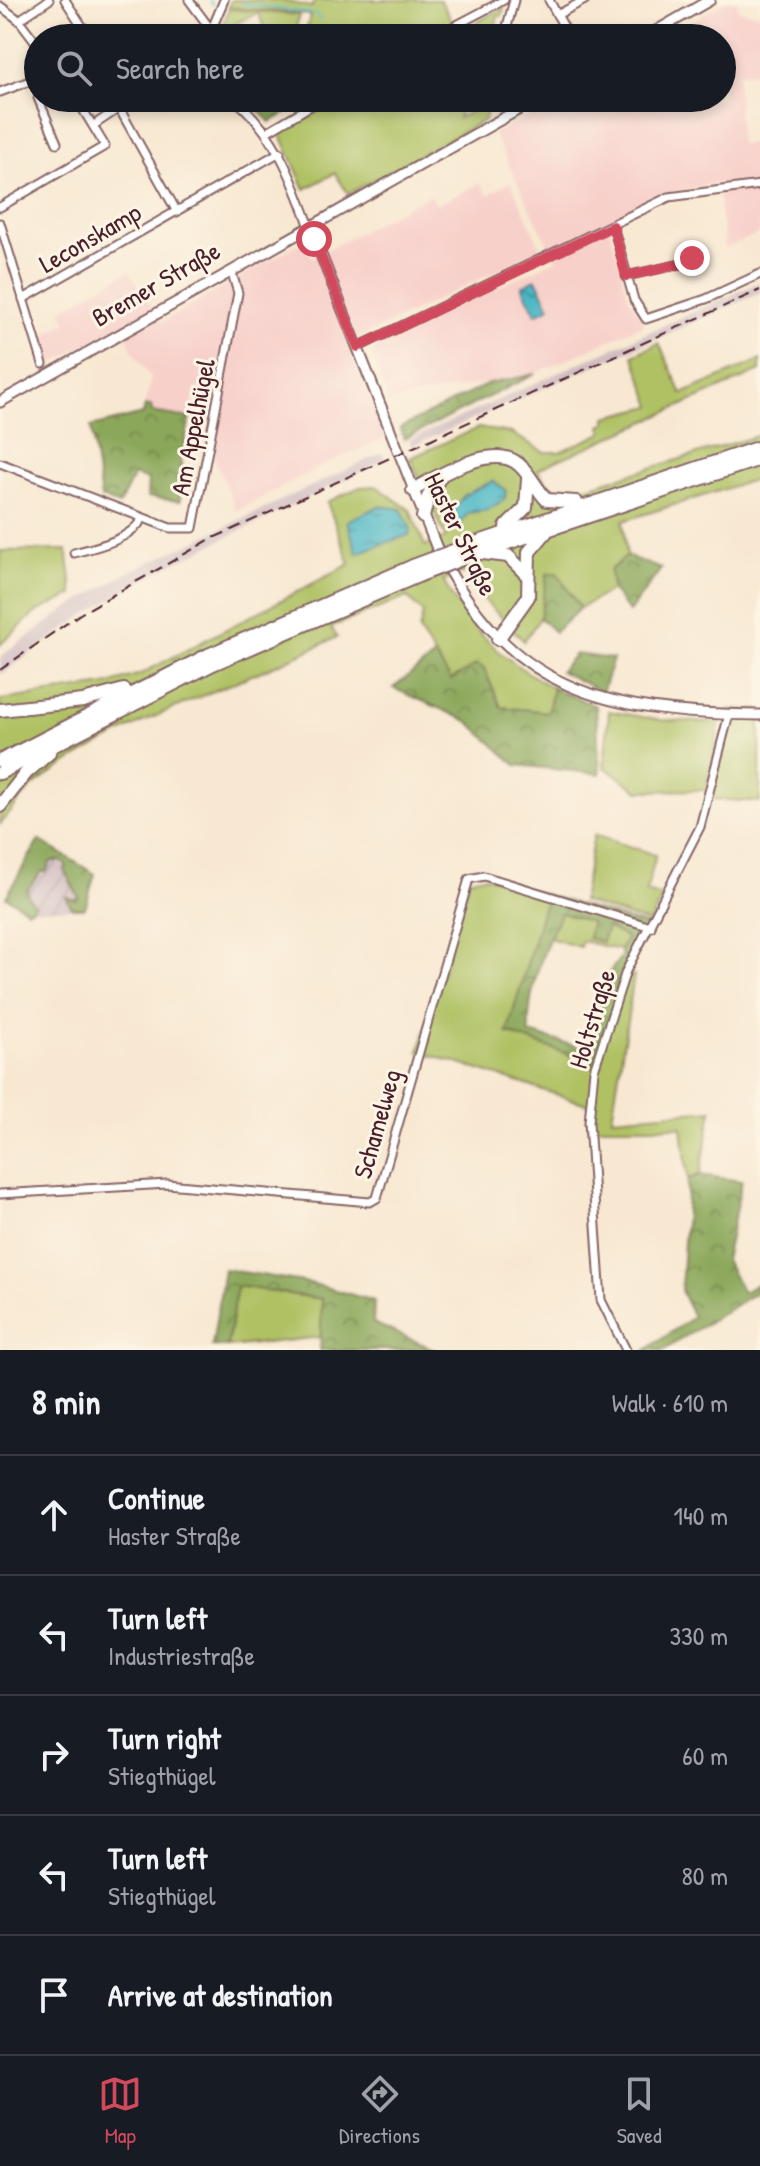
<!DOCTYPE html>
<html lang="en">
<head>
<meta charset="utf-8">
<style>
	body { margin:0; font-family:"Patrick Hand",sans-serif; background:#20242c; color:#f1f3f6 }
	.stop { position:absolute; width:24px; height:24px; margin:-18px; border:6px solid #d1495b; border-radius:50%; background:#fff }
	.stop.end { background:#d1495b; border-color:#fff; box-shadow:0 2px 8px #0008 }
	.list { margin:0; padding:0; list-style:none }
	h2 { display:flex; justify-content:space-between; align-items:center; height:104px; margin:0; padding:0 32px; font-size:34px }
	h2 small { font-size:26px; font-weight:400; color:#9ea1a6 }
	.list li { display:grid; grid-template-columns:52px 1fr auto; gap:24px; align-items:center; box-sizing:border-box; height:120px; padding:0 32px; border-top:2px solid #363941 }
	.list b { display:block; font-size:30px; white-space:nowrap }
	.list p { margin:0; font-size:26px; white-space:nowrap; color:#9ea1a6 }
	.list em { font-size:26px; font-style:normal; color:#9ea1a6 }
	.icon { flex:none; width:44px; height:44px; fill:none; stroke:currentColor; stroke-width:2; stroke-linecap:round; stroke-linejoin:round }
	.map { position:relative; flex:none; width:760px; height:1350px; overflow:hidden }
	.search { position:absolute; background:#171b24; box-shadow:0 4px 12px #0003; left:24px; right:24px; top:24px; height:88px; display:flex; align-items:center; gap:20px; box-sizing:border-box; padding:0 28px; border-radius:44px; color:#9ea1a6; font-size:30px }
	.sheet { height:704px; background:#171b24 }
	nav { display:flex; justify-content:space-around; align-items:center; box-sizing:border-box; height:112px; border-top:2px solid #363941; background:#171b24; font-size:22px; color:#9ea1a6 }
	nav a { display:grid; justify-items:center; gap:4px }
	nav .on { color:#d1495b }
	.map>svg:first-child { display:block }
	.built { fill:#f7d0ca }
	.industrial { fill:url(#industrial-furrows) }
	.railway { fill:#d2bec2 }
	.green { fill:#afc164; stroke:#7c7048; stroke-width:2 }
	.forest { fill:url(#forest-crowns); stroke:#6a6342; stroke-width:2; fill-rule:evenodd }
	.water { fill:url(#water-ripples); stroke:#4b6c78; stroke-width:2 }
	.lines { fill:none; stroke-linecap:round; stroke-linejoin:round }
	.stream { stroke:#4cb8c6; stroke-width:2 }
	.street-casing { stroke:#876565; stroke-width:11 }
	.secondary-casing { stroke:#876565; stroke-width:13 }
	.highway-casing { stroke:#876565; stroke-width:16 }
	.street { stroke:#fff; stroke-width:7 }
	.secondary { stroke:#fff; stroke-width:9 }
	.highway { stroke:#fff; stroke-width:12 }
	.rail { stroke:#4a1f2b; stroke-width:2; stroke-dasharray:12 6; stroke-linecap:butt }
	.highway-bridge-casing { stroke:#876565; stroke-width:16; stroke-linecap:butt }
	.highway-bridge { stroke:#fff; stroke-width:12 }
	.route { stroke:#d1495b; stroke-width:10 }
	.labels { text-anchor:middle; stroke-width:6; stroke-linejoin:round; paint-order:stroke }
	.street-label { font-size:26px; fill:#4a1f2b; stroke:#fcf5e5 }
</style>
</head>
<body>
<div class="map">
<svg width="760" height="1350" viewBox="0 0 760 1350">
	<defs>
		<pattern id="industrial-furrows" width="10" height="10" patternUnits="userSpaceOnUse" patternTransform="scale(2)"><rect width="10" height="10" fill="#d2bec2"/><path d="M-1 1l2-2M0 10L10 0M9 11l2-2" fill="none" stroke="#b6a3a7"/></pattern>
		<pattern id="forest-crowns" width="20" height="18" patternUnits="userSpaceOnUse" patternTransform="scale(2)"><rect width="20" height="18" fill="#8ba75a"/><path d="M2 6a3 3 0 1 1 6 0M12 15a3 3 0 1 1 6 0" fill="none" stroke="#74874b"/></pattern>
		<pattern id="water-ripples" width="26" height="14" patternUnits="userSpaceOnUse" patternTransform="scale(2)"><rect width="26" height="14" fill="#4cb8c6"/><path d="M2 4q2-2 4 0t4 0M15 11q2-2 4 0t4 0" fill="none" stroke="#4195a1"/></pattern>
	</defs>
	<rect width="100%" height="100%" fill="#fcf5e5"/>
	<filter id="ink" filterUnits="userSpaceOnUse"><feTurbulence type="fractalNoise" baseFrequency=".0125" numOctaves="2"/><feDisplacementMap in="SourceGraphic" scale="16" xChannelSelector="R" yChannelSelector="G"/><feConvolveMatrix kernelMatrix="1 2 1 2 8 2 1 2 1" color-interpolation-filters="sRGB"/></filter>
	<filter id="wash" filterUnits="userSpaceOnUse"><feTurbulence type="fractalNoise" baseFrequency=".006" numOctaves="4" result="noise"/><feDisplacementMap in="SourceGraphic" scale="32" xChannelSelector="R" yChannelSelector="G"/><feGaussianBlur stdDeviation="1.8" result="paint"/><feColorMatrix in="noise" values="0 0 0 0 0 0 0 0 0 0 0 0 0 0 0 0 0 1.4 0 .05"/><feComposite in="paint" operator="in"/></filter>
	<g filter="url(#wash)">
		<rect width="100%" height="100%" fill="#f8e8d1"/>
		<g class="built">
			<path d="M728,0H737L738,10L760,14V73H738L739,144L760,143V233L725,248L717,183L673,192L608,223L628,296L645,324L536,373L388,402L373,353L379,343L556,260L493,133L530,116L558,98H722V38H663Z"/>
			<path d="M511,182L541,249L348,343L386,438L330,462L236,511L214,456L225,392L195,388L190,418L152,411L151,406H145L151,378L132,350L122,325L48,366L38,338L67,322L61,310L129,271L162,322L296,245H307L312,258L429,195L437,205L480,183L488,195Z"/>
		</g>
		<path class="industrial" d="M39,840L95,874L85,908L28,910L6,897Z"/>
		<g class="railway">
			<path d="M760,282V293L412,446L409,440Z"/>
			<path d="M382,453L385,460L160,570L82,617L0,675V657L65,610L129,572Z"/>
		</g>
		<g class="green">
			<path d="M231,0H279L312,7L314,0H440L455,26L432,38H382L374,26H358L335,38H305L310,15L228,7Z"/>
			<path d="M504,7L502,16H498L492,38H449Z"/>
			<path d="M229,9L299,15L294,38H270L258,13L232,25L228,33L221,29Z"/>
			<path d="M342,98H464L458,118L488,103L485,120L348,194L335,173L305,189L280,133Z"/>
			<path d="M659,343L682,394L760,360V371L538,469C548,489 556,493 578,490L760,435V478L623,521L627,556L610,570L612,590L580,608L557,573L548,574L540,618L524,641L480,596L469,571L443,581C469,630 506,662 553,688L548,712L501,707L484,669L451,681L419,631L423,613L407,597L331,627L337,637C238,686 128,717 37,783C23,793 13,811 0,824V700L106,685L143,673L350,564L327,502L360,487L376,486L410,510L425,546L446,538L410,458L478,428L511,433L544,452H559L603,433L601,426L606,423V417L652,406L633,355Z"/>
			<path d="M67,550L73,595L36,612L0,645V551Z"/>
			<path d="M730,709L760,710V802L708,799Z"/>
			<path d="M609,711L660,720L720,723L706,790L639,791L604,767Z"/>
			<path d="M594,835L656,855L646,892L663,897L649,923L582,901Z"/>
			<path d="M484,876L547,895L508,1033L595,1064L626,971L634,976L612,1118L712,1110L700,1175L688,1179L682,1127H589L590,1105L419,1051L469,879Z"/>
			<path d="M561,912L592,922L588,937L607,927L627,937L620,950L582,941L580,947L549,938Z"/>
			<path d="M236,1286L322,1299L321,1337L227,1347Z"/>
		</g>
		<g class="forest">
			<path d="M276,98H298L303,104L270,122L256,108Z"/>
			<path d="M535,374L404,439L400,428L488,384Z"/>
			<path d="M145,406H151L152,412L190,418L181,460L180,501L147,497L148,480L134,475L119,505L101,498L91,427L143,414Z"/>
			<path d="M627,556L661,569L629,612L612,590L610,570Z"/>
			<path d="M557,573L580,608L555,632L540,618L547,574Z"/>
			<path d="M575,654L613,659L602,692L560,671Z"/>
			<path d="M435,656L451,680L477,664L484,669L501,707L548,712L553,688L596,706L600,774L516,765L468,721L393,688Z"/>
			<path d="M39,840L95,874L85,908H72L66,897L76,900L79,897L64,870L67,866L61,861H51L46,872L42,871L28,888V897L35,905L28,910L6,897Z"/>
			<path d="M547,895L651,927L626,971L596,1064L507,1033ZM561,913L591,922L588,938L602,942L607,927L627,938L620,950L622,956C617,963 610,970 607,977C596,1001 603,1028 586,1049L529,1033C527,993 543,949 561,913Z"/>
			<path d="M700,1175L742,1181L725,1260L743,1292L760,1282V1290L664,1350H646L693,1317L681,1290L688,1179Z"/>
			<path d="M224,1269L310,1283L374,1301L373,1323L436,1350H320L322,1299L237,1286L227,1347L212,1346Z"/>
		</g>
		<g class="water">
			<path d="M536,279L550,307L536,314L522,286Z"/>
			<path d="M493,481L506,490L505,499L488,510L468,513L459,526H451L448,518L464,495Z"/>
			<path d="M379,506L401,509L411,529L409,535L357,553L347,521Z"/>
		</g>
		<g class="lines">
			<g class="stream">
				<path d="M210,0L212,4"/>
				<path d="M241,3L313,14"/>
				<path d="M315,15L321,19"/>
			</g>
		</g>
	</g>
	<g filter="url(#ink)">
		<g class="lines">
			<g class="street-casing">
				<g id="street">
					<path d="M65,0L90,38"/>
					<path d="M189,0L212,31"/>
					<path d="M549,0L570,38"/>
					<path d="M0,6L19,20L38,45"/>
					<path d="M557,15L585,0"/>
					<path d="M19,20L49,0"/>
					<path d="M208,38L224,0"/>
					<path d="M432,38L504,0"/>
					<path d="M504,38L514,0"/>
					<path d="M0,92L38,78"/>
					<path d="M38,98L57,143"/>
					<path d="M233,98C275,132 292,177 310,227"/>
					<path d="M119,108L177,212"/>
					<path d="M94,125L134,98"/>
					<path d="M268,131L324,98"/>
					<path d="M0,207L105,146L76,98"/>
					<path d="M0,223L43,364"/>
					<path d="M613,226L634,300L646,319L706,299L760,274"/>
					<path d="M626,276L681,264L692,258"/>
					<path d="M23,299L280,152"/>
					<path d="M358,347L669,197L760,185"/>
					<path d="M0,463L170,528H193L238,293L232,273"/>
					<path d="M74,553C97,547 130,540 143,518"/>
					<path d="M0,1194L167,1184L370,1202L377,1198L469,879L484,876L651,927"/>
					<path d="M626,1350L601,1300L589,1122L594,1070L626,971L700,827L729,714"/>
				</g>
			</g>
			<g class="secondary-casing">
				<g id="secondary">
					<path d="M644,38L710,0"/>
					<path d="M310,227L436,546C509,693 606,713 760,715"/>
					<path d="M0,402L539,98"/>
				</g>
			</g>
			<g class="highway-casing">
				<g id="highway">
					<path d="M413,490C437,477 486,446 514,461C528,469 535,488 547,500L576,502"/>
					<path d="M423,517L428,497L440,477"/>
					<path d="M506,527L526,507L528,479"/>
					<path d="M467,546L760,447"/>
					<path d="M483,553L508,556L528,576"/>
					<path d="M472,555L760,459"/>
					<path d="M498,639L528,597L529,552L546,532"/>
					<path d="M0,710L83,701L124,690"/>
					<path d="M0,761L208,655L413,566"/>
					<path d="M0,773L213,664L418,576"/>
					<path d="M0,806L26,773L49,753"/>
				</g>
			</g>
			<use href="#street" class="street"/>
			<use href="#secondary" class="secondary"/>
			<use href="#highway" class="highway"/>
			<path class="rail" d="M0,670L80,614L209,540L760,290"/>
			<g class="highway-bridge-casing">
				<g id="highway-bridge">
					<path d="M413,566L467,546"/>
					<path d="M418,576L472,555"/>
				</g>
			</g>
			<use href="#highway-bridge" class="highway-bridge"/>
		</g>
	</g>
	<g class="lines" filter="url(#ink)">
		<path class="route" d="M314,239L358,347L613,226L626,276L681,264L692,258"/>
	</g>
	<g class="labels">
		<g class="street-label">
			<text transform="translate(90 238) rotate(-30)" y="9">Leconskamp</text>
			<text transform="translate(156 284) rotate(-30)" y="9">Bremer Straße</text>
			<text transform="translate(193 427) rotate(-79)" y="9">Am Appelhügel</text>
			<text transform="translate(461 534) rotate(64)" y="9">Haster Straße</text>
			<text transform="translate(592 1019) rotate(-73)" y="9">Holtstraße</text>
			<text transform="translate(377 1124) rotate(-74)" y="9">Schamelweg</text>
		</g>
	</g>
</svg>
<div class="stop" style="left:314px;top:239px"></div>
<div class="stop end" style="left:692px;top:258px"></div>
<div class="search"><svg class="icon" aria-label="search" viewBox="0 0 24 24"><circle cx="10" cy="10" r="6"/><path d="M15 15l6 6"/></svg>Search here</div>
</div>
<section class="sheet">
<h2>8 min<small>Walk · 610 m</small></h2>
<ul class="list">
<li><svg class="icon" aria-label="ahead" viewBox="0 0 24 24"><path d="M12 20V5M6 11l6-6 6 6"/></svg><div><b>Continue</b><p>Haster Straße</p></div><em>140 m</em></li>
<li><svg class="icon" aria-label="left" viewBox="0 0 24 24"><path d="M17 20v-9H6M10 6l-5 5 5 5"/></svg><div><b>Turn left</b><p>Industriestraße</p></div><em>330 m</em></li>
<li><svg class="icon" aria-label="right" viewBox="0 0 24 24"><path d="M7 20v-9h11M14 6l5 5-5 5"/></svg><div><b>Turn right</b><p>Stiegthügel</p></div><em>60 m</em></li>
<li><svg class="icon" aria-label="left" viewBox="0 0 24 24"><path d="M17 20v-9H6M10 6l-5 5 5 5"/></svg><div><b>Turn left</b><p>Stiegthügel</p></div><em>80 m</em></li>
<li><svg class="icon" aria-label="arrive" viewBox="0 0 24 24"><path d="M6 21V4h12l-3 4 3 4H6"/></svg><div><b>Arrive at destination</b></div></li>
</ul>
</section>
<nav>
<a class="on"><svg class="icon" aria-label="map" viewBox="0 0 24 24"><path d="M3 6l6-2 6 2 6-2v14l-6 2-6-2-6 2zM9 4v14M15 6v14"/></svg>Map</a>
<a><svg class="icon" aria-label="directions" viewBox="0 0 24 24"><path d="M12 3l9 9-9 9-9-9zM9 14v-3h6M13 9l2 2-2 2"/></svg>Directions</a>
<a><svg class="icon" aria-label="saved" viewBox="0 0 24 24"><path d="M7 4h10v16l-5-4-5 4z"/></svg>Saved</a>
</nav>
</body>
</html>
